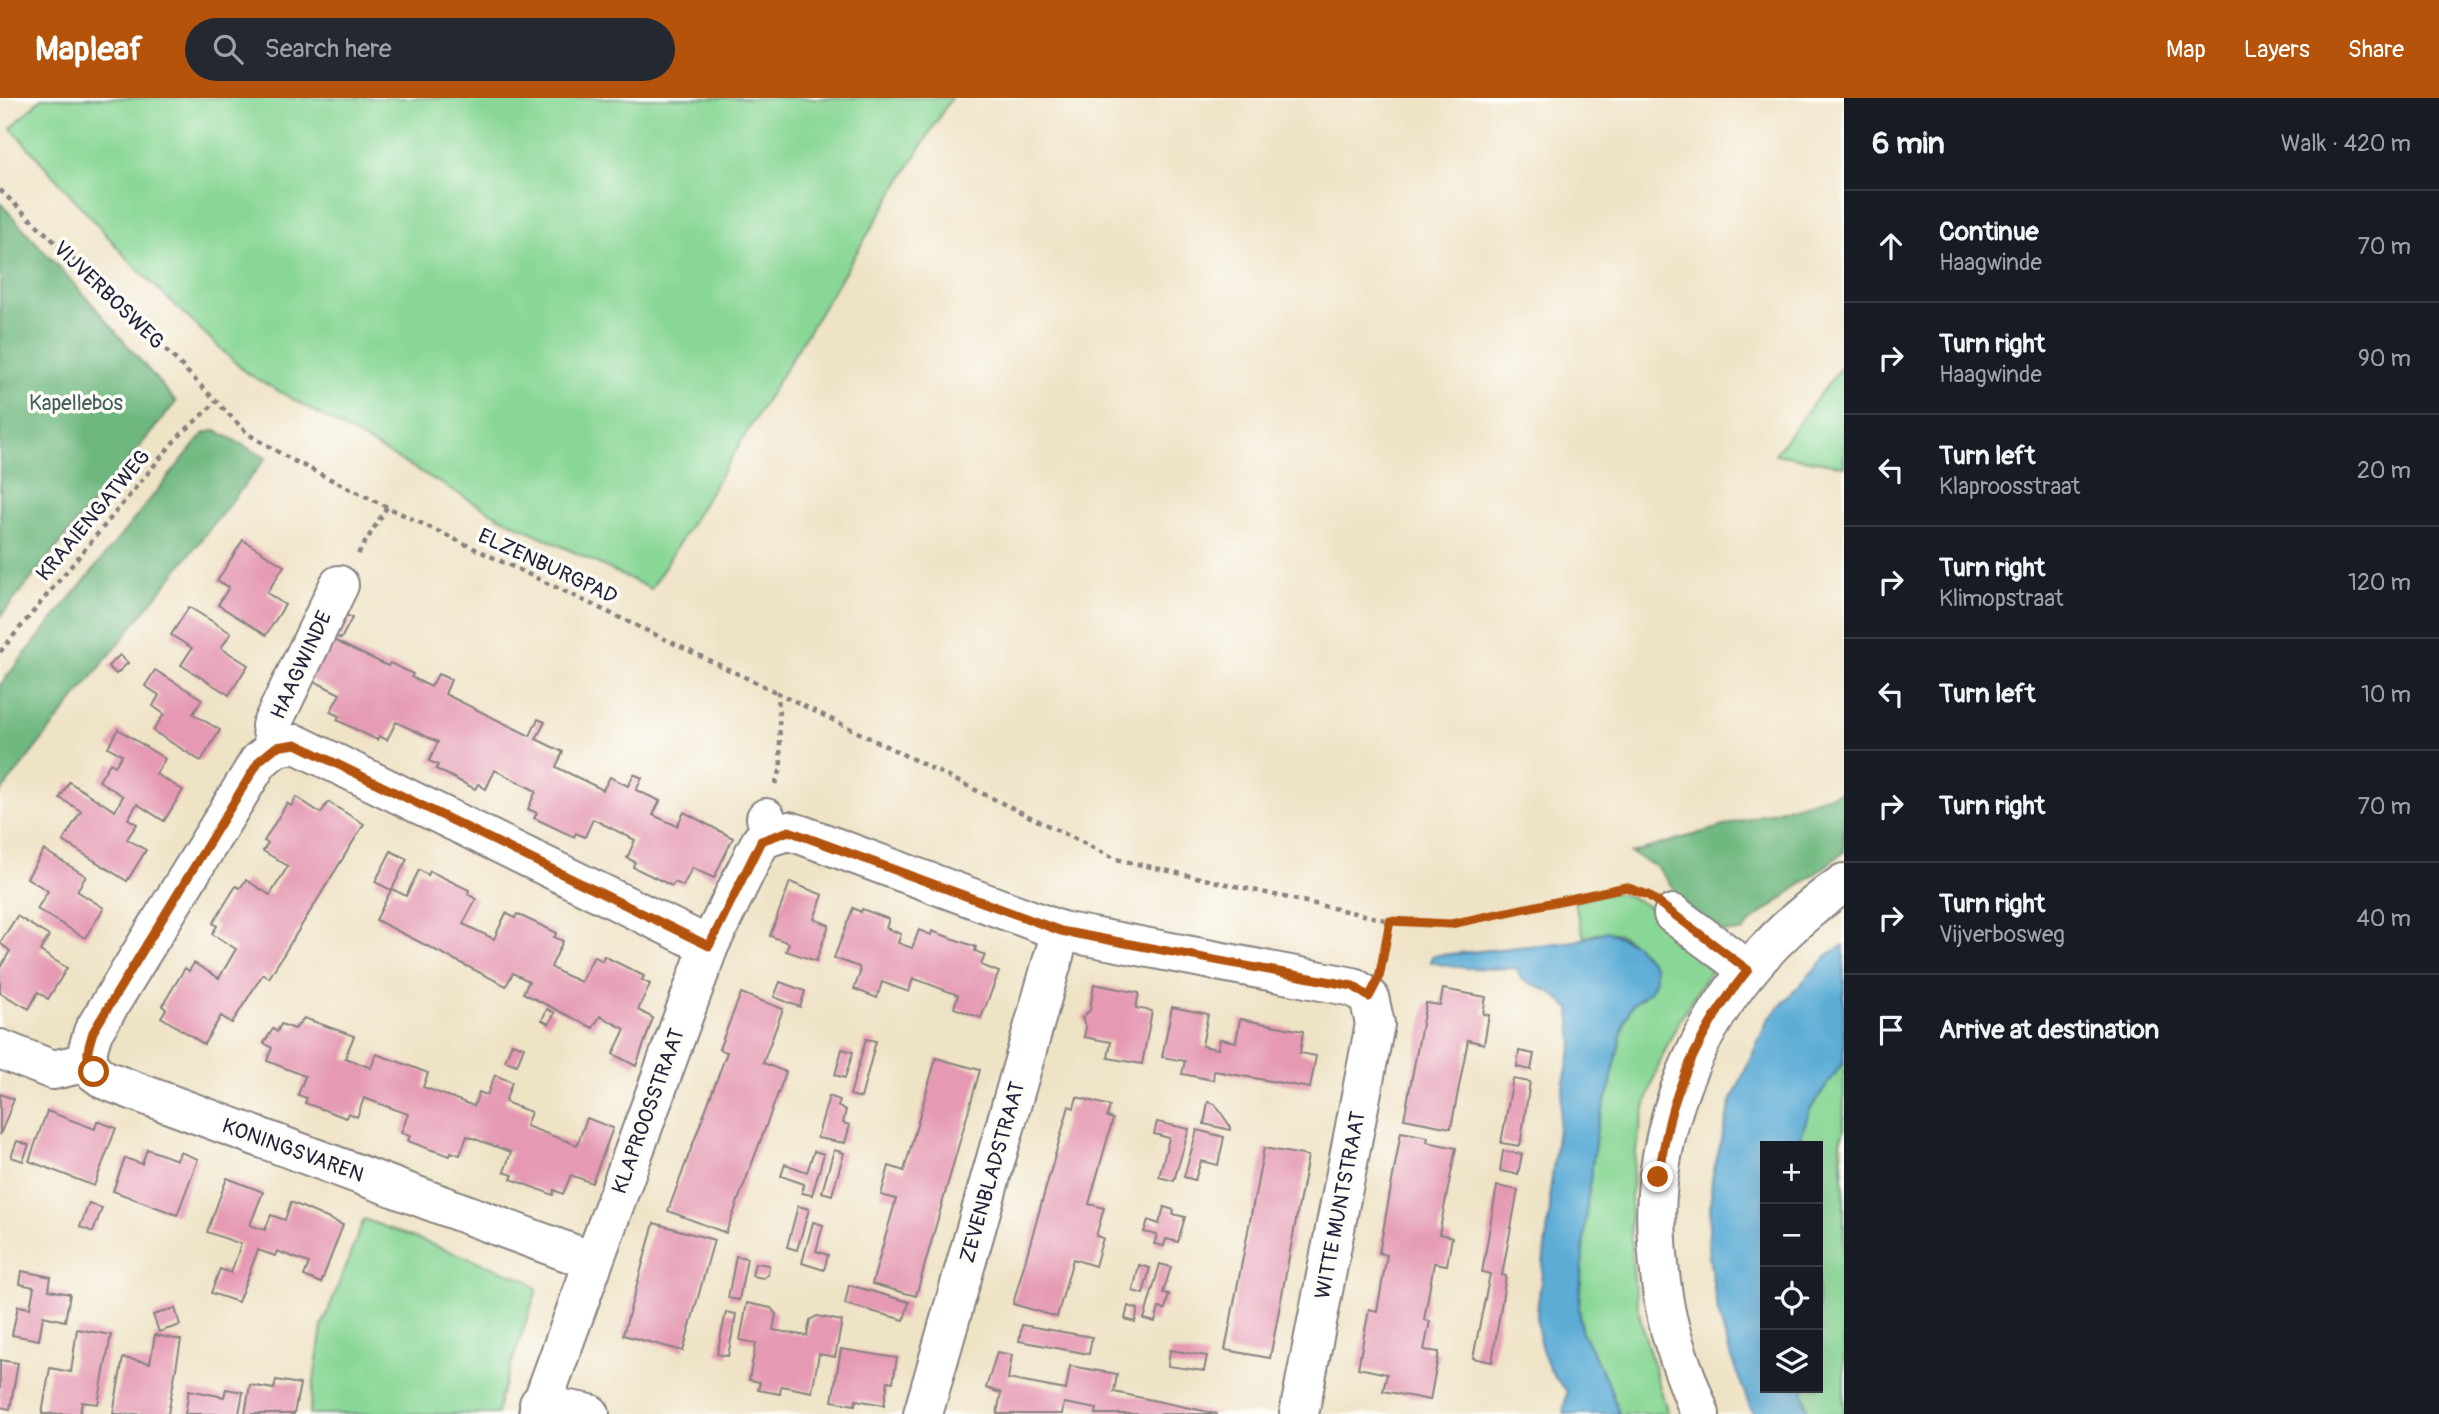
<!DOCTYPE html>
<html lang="en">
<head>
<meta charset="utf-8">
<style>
	body { margin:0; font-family:Pangolin,sans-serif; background:#242831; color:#f1f3f6 }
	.controls { position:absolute; right:21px; bottom:21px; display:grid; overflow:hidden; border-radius:0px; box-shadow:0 7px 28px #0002 }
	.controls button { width:63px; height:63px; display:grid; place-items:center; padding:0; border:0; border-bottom:2px solid #363941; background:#171b24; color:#f1f3f6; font:35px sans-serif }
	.stop { position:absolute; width:21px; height:21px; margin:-16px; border:5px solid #b45309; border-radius:50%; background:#fff }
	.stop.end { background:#b45309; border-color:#fff; box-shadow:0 2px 7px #0008 }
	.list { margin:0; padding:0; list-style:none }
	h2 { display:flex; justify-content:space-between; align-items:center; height:91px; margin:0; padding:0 28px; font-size:30px }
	h2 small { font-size:23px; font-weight:400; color:#9ea1a6 }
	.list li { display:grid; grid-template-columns:46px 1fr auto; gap:21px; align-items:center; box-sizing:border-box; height:112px; padding:0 28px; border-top:2px solid #363941 }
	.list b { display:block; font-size:26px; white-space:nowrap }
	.list p { margin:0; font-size:23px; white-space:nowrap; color:#9ea1a6 }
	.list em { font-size:23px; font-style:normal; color:#9ea1a6 }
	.icon { flex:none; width:38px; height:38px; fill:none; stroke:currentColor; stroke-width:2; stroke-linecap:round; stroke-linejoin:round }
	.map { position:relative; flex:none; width:1844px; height:1316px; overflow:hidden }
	header { display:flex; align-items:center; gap:42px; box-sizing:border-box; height:98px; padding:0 35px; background:#b45309; color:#fff }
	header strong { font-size:33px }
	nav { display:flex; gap:38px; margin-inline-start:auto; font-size:24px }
	.search { width:490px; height:63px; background:#242831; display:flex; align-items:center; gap:18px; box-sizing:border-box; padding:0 24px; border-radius:38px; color:#9ea1a6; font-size:26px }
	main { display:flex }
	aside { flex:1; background:#171b24 }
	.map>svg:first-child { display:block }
	.green { fill:#89d796; stroke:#567c68; stroke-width:2 }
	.forest { fill:#6eb87f; stroke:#486d5d; stroke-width:2 }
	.water { fill:#5cacd6; stroke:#3f6788; stroke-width:2 }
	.building { fill:#e599b2 }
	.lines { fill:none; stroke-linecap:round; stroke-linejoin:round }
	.minor-casing { stroke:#888280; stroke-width:42 }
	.major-casing { stroke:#888280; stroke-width:42 }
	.path { stroke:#888280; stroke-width:4.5; stroke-dasharray:5 5; stroke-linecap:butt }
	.minor { stroke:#fff; stroke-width:38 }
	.major { stroke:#fff; stroke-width:38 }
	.route { stroke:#b45309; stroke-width:9 }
	.labels { text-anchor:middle; stroke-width:7; stroke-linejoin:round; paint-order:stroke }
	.street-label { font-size:21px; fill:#22223b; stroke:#fdfcf7 }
	.park-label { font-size:21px; fill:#46615b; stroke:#fdfcf7 }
</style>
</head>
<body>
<header>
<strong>Mapleaf</strong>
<div class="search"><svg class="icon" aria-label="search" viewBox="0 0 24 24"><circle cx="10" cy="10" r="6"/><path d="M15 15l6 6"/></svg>Search here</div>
<nav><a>Map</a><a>Layers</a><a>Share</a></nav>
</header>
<main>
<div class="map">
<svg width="1844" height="1316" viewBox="0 0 1844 1316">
	<rect width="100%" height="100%" fill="#fdfcf7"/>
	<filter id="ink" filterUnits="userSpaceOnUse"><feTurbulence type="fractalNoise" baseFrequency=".0143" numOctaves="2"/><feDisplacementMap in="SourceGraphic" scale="14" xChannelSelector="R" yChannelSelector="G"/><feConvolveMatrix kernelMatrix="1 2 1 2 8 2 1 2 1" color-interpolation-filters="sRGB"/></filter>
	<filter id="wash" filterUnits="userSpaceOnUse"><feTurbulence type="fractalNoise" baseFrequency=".00686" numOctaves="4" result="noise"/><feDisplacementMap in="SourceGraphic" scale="28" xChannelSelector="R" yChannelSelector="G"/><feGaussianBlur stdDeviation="1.57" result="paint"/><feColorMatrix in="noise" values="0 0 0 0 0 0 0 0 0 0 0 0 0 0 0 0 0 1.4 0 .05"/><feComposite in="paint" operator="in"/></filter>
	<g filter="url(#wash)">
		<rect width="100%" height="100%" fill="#efe3c6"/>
		<g class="green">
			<path d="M41,0H951L651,491L500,419L245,274L134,168L11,30Z"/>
			<path d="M1844,265V368L1775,356Z"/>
			<path d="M1609,795C1645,793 1688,844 1714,867C1699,891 1682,915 1670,941C1630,1026 1621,1126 1640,1218C1647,1251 1659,1284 1668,1316H1619L1609,1287L1581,1232L1579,1208L1586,1114L1597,1029L1610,988L1624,925L1632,907L1650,893L1655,881V869C1643,855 1626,833 1606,834C1599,834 1591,838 1584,839L1574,804Z"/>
			<path d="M1844,963V1033L1840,1043L1844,1091V1316H1808L1803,1290H1818V1048H1798L1809,1013Z"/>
			<path d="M364,1121L527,1182L537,1192L500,1300L497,1316H309L322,1229Z"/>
		</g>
		<g class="forest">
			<path d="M0,105L87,200L176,304L0,519Z"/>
			<path d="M216,332L266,360L0,695V587L203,336Z"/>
			<path d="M1844,693V754L1752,823L1743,834H1720L1689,811L1658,770L1631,755Z"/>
		</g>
		<g class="water">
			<path d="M1607,833L1636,847L1655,869V881L1650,893L1632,907L1624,925L1610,988L1597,1029L1586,1114L1579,1207L1581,1232L1609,1287L1619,1316H1563L1567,1293C1545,1274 1537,1242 1537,1214L1550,1111L1549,1102L1564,983L1573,946L1570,911L1551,894L1521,881L1517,870C1489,871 1459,872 1431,864L1432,858L1576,843Z"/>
			<path d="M1844,847V963L1809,1013L1798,1048H1765V1290H1803L1808,1316H1755L1751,1311L1731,1260L1717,1210L1708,1152L1712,1080L1731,1004L1768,921L1829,856Z"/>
		</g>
		<g id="blocks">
			<g class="building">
				<path d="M243,442L284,468L267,495L285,507L266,537L218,507L229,489L217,483Z"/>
				<path d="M189,509L231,535L221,550L248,567L229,597L181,567L192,550L171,537Z"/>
				<path d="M341,515L352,520L341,541L330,536Z"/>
				<path d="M329,540L388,568L390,565L413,576L411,579L431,589L438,576L445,579L451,582L445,596L530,638L538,621L545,624L536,641L563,654L556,669L603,692L610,679L628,688L634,676L642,680L636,692L660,703L653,717L677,728L684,714L733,740L714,780L692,770L683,788L675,784L672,788L633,769L635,764L627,760L635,742L593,721L585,739L576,735L574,739L534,720L537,715L528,711L536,693L495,672L486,691L478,686L475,691L436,671L438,667L429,663L438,644L396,624L387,642L379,638L377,642L337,622L339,618L330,614L340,596L308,580Z"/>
				<path d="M120,557L128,565L116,576L108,568Z"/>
				<path d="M155,572L202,601L193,616L220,632L201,663L153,633L164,616L153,608L159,597L145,588Z"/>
				<path d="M118,631L165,661L156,676L183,692L164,723L137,706L128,721L137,726L127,741L146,752L127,783L63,743L81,713L60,700L69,684L115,713L123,698L99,683L110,665L115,668L122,657L108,649Z"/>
				<path d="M296,699L321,715L328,704L364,726L269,880L263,876L232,925L221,918L204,946L161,919L166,911L162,908L185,870L189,873L194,865L219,880L236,851L212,836L217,828L213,825L236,788L240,790L246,782L270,797L288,768L263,753L268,745L264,743L287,705L291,708Z"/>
				<path d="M44,752L86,778L77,793L104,810L85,840L37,811L48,793L27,780Z"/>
				<path d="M391,753L407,761L392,791L406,798L419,772L428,777L430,773L469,792L468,796L476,801L463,826L494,841L506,815L515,820L517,816L557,835L554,839L563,843L551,869L565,877L581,884L594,858L602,863L604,858L644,878L642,882L650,886L638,912L653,920L636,968L613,956L625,931L600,918L593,930L523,895L529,883L513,875L506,888L376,822L391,792L375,784Z"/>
				<path d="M790,784L823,797L814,821L829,827L816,863L786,853L789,845L770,838Z"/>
				<path d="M853,810L861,814L862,811L889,821L886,830L901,836L898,845L912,850L919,832L931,837L932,833L976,849L975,853L985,857L981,867L999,874L981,920L954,910L958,897L913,880L909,894L882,884L877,900L854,891L860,875L859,869L834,860Z"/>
				<path d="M17,818L49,838L40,853L67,870L48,901L38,894L29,911L0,895V870L10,853L0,845Z"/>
				<path d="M780,884L805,893L800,909L774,899Z"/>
				<path d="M1094,886L1139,895L1136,910L1152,913L1142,966L1108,960L1111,944L1084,939L1086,929L1082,920L1090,912Z"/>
				<path d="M1443,891L1486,899L1483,916L1489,917L1484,946L1468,942L1451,1030L1404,1021L1426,905L1440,907Z"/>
				<path d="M741,895L783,911L763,965L786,974L726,1135L668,1113L727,954L719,951Z"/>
				<path d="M1172,909L1208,916L1202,948L1218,951L1220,941L1236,944L1240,921L1303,933L1300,955L1316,958L1310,990L1214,973L1213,982L1182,976L1185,963L1162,959Z"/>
				<path d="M547,911L555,915L549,926L542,922Z"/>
				<path d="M304,920L354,938L345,960L371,970L376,956L402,965L428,975L423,989L474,1008L479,994L487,997L495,977L512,984L505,1004L531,1014L526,1028L577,1047L587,1020L613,1030L592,1085L571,1077L563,1096L554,1092L553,1097L511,1081L513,1077L504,1074L511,1054L467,1038L460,1057L451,1054L450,1058L429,1051L408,1043L410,1038L401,1035L408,1016L364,1000L357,1019L348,1015L346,1020L305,1005L307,1000L298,997L305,978L267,963L272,950L264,945L273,931L277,934L281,926L295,931Z"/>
				<path d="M866,941L876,943L861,1000L850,997Z"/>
				<path d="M512,945L524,949L517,967L505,963Z"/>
				<path d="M842,951L853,954L845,980L835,977Z"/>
				<path d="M1519,953L1534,956L1531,972L1517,969Z"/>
				<path d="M936,960L980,972L916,1198L872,1186L896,1101L881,1097L889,1068L904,1073Z"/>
				<path d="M1513,981L1530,984L1520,1048L1501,1045Z"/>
				<path d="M0,996L14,1001L0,1037Z"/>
				<path d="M829,998L840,1002L838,1009L846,1012L843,1025L850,1027L845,1045L817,1040Z"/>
				<path d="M1077,999L1110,1008L1107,1019L1113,1021L1089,1106L1104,1110L1096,1138L1103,1140L1095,1168L1073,1161L1057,1219L1013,1206L1069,1008L1074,1010Z"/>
				<path d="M1208,1004L1215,1006L1230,1028V1032L1204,1026Z"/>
				<path d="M47,1013L95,1031L97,1023L116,1030L94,1088L29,1063Z"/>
				<path d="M1157,1024L1189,1031L1174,1083L1159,1079L1169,1040L1154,1036Z"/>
				<path d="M1197,1032L1224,1039L1218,1067L1201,1063L1195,1082L1184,1079Z"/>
				<path d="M1401,1034L1428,1039L1427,1044L1456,1050L1439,1136L1452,1139L1447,1167L1434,1165L1424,1222L1430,1223L1424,1252L1439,1254L1430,1302L1383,1293L1387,1276L1358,1270L1369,1211L1377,1213L1387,1157L1379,1155Z"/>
				<path d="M17,1043L29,1047L23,1063L11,1059Z"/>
				<path d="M1264,1050L1308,1058L1270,1260L1225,1252Z"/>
				<path d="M147,1051L177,1062L180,1054L198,1061L177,1117L113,1093L125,1060L142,1066Z"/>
				<path d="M834,1052L844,1055L832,1097L822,1094Z"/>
				<path d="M814,1053L824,1056L812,1097L802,1095L804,1086L781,1078L785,1066L807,1074Z"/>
				<path d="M1503,1053L1522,1056L1518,1076L1500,1073Z"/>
				<path d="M227,1080L263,1094L250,1127L265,1132L271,1117L285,1122L291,1104L343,1127L321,1185L304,1178L309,1165L277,1153L275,1158L258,1152L238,1204L211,1195L220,1171L231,1175L241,1146L207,1134Z"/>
				<path d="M1497,1088L1518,1092L1502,1177L1506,1178L1492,1264L1473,1260L1490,1176L1482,1174Z"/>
				<path d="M89,1105L102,1110L93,1134L80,1129Z"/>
				<path d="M798,1108L809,1111L797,1152L787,1149Z"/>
				<path d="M1164,1109L1174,1112L1173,1116L1185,1119L1178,1144L1166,1141L1164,1148L1154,1146L1157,1137L1144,1134L1148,1122L1159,1126Z"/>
				<path d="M813,1124L823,1127L816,1153L828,1157L824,1172L802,1165Z"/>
				<path d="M654,1125L714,1142L683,1253L623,1237Z"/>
				<path d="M736,1158L747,1160L739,1202L728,1200Z"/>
				<path d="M755,1165L769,1167L768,1177L763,1180L752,1178Z"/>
				<path d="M1160,1166L1171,1169L1163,1195L1169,1196L1165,1211L1159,1210L1155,1224L1144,1221Z"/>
				<path d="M1139,1167L1150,1170L1143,1196L1133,1193Z"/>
				<path d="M22,1173L51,1179L49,1192L70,1196L65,1223L43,1218L39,1242L12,1237L18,1208L30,1210L34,1189L20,1186Z"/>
				<path d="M849,1187L909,1204L904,1222L845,1206Z"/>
				<path d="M747,1205L771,1210L776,1216L773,1232L807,1238L810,1222L817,1218L842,1223L835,1259L819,1256L812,1294L781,1288L780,1296L758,1292L760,1284L749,1282L756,1245L740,1242Z"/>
				<path d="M1128,1208L1138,1211L1135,1224L1125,1221Z"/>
				<path d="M175,1210L180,1227L159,1234L153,1217Z"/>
				<path d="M726,1214L736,1216L728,1258L717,1256Z"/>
				<path d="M1022,1227L1092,1239L1089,1256L1019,1243Z"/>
				<path d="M77,1231L111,1237L98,1306L82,1304L80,1316H42L50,1270L71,1274Z"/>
				<path d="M155,1237L181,1242L168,1316H113L123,1260L150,1265Z"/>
				<path d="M841,1251L897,1260L893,1284L888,1283L884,1307L856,1302L855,1307L832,1303Z"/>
				<path d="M1170,1252L1207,1258L1204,1273L1168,1268Z"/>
				<path d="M997,1254L1012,1257L1008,1281L1066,1292L1070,1268L1117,1276L1114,1294L1218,1316H1096L1097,1311L1064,1305L1062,1316H997L1001,1295L986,1290Z"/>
				<path d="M0,1262L18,1265L10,1311L0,1309Z"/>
				<path d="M276,1282L300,1286L294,1316H245L250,1287L274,1291Z"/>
				<path d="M226,1291L243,1294L239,1316H185L189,1292L224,1299Z"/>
			</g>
		</g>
	</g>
	<g filter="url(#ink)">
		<use href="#blocks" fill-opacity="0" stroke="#888280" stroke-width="2"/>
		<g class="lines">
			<g class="minor-casing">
				<g id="minor">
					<path d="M276,649L271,628L339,487"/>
					<path d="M771,738L789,733L802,737L1061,833L1353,889L1369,899L1375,926L1299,1316"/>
					<path d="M1673,816L1748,872"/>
					<path d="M0,951L53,972L88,964"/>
					<path d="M88,964V951L93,934L259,663L276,649L296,646L709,848"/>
					<path d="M88,964L94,974L105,982L592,1163"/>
					<path d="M539,1306L590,1316"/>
					<path d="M538,1316L709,848L756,752L761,743L771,738L766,720"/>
					<path d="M923,1316L1061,833"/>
				</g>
			</g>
			<g class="major-casing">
				<path id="major" d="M1700,1316C1687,1281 1672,1246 1665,1210C1658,1169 1653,1118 1659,1077C1676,953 1743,856 1844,785"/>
			</g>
			<g class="path">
				<path d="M0,92L134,219L248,336L292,362L387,409"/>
				<path d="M358,456L387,409L778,595"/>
				<path d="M0,554L176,341L215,305"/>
				<path d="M775,686L781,671L778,595L1116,761L1390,823L1382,866"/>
				<path d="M1390,823L1451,826L1626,789L1642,795"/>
			</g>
			<use href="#minor" class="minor"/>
			<use href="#major" class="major"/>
		</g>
	</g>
	<g class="lines" filter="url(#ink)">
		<path class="route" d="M94,974C84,958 88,951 93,934L259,663L276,649L296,646L709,848L761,743L789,733L1061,833L1353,888L1369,899L1379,880L1390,823L1451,826L1626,789L1648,797L1748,872C1716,911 1688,960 1673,1009C1666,1032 1663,1056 1658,1079"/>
	</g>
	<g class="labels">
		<g class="street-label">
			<text transform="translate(109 197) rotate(44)" y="7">VIJVERBOSWEG</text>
			<text transform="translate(93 417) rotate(-50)" y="7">KRAAIENGATWEG</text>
			<text transform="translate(548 468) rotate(25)" y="7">ELZENBURGPAD</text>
			<text transform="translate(301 567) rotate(-65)" y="7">HAAGWINDE</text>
			<text transform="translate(648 1013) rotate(-70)" y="7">KLAPROOSSTRAAT</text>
			<text transform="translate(293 1052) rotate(20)" y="7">KONINGSVAREN</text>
			<text transform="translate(992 1074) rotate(-74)" y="7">ZEVENBLADSTRAAT</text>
			<text transform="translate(1340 1107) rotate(-79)" y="7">WITTE MUNTSTRAAT</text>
		</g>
		<g class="park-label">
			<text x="76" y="312">Kapellebos</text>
		</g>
	</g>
</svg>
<div class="controls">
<button>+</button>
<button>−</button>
<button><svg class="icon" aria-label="locate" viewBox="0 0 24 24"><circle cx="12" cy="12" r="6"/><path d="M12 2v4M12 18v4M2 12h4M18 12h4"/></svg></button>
<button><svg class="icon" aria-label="layers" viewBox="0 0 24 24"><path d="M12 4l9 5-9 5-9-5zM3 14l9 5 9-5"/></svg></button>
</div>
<div class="stop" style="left:94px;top:974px"></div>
<div class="stop end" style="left:1658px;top:1079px"></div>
</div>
<aside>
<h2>6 min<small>Walk · 420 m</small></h2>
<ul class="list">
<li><svg class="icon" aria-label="ahead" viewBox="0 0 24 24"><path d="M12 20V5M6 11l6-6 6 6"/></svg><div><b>Continue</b><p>Haagwinde</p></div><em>70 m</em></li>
<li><svg class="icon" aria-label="right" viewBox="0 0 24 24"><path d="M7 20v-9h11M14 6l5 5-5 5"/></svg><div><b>Turn right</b><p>Haagwinde</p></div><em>90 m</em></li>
<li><svg class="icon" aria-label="left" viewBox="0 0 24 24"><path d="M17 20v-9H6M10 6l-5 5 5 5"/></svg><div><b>Turn left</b><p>Klaproosstraat</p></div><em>20 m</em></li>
<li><svg class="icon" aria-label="right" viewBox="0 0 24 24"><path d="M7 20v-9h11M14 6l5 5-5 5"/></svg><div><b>Turn right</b><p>Klimopstraat</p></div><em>120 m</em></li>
<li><svg class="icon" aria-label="left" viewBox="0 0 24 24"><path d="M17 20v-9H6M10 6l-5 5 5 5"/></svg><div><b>Turn left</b></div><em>10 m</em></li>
<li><svg class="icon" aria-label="right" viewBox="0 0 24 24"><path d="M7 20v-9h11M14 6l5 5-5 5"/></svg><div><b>Turn right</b></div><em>70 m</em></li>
<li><svg class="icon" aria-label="right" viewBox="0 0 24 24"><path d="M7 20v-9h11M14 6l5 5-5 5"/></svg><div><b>Turn right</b><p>Vijverbosweg</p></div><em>40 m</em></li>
<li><svg class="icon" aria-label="arrive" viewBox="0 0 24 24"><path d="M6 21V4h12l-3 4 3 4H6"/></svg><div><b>Arrive at destination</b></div></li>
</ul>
</aside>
</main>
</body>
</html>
